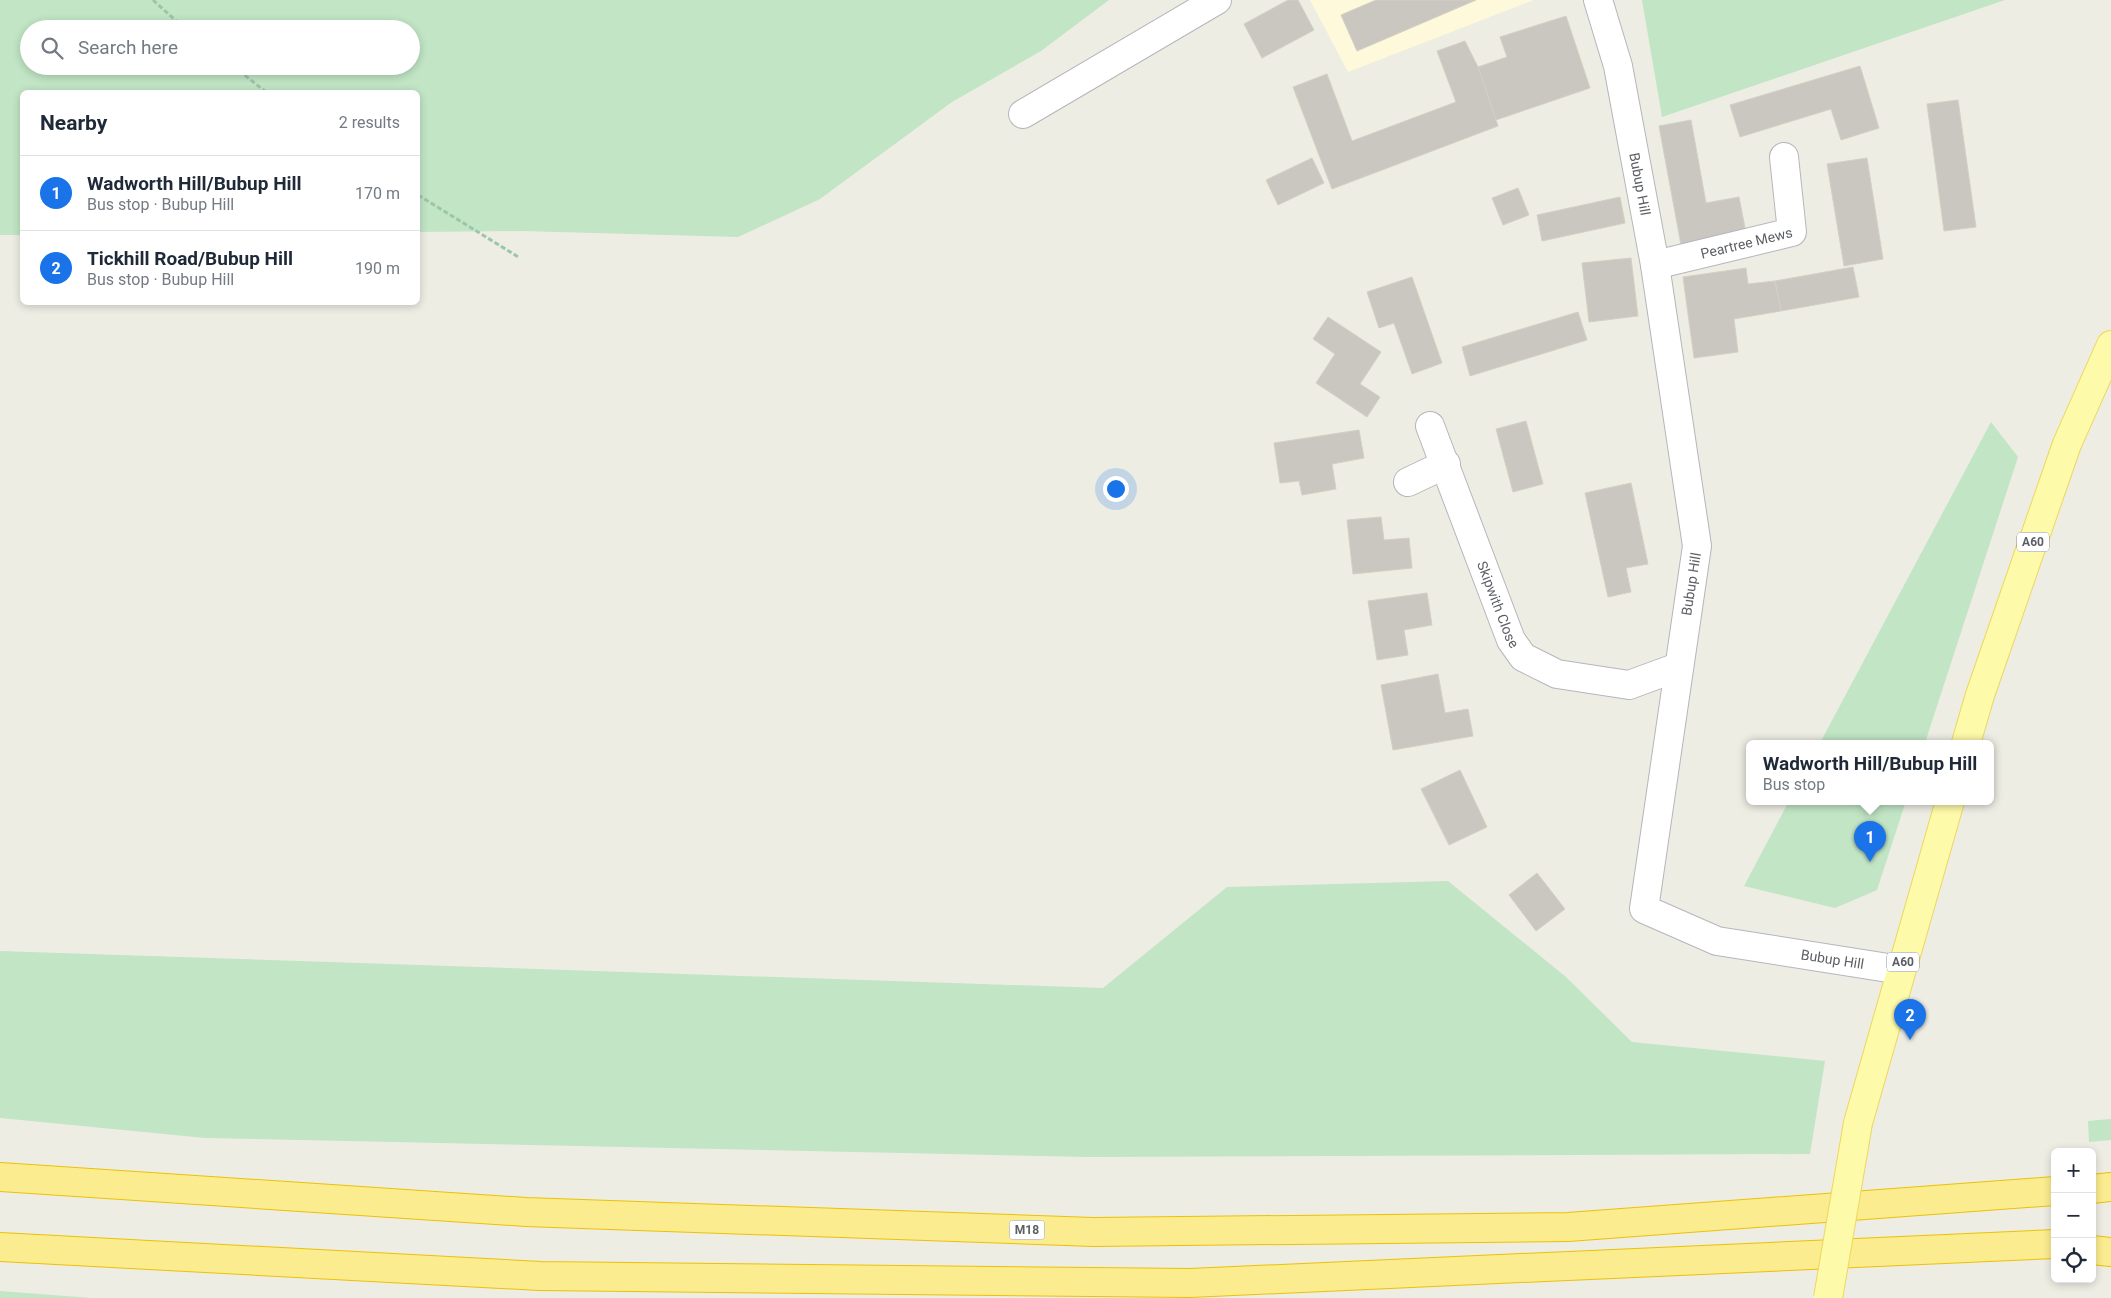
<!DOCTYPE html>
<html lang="en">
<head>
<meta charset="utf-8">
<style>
	body { margin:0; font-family:Roboto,sans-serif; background:#f6f6f7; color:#1f2937 }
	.controls { position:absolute; right:15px; bottom:15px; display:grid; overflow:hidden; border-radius:8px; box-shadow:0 2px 8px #0003 }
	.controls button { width:45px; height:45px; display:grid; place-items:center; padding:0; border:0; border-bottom:1px solid #e0e1e3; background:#fff; color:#1f2937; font:25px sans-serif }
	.you { position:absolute; left:1115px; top:488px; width:18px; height:18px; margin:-12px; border:4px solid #fff; border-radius:50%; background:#1a73e8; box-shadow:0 0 0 8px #1a73e833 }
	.badge { display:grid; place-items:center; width:32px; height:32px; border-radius:50%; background:#1a73e8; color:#fff; font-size:16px; font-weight:700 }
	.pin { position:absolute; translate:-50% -41px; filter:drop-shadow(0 1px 2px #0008) }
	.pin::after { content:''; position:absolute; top:26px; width:18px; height:15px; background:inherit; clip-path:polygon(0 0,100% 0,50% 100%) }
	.popup { position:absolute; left:1746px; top:740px; width:248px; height:65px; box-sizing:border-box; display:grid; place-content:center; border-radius:8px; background:#fff; filter:drop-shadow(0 1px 4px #0005); font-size:16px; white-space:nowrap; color:#747a83 }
	.popup b { font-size:19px; color:#1f2937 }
	.popup::after { content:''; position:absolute; left:50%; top:100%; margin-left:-10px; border:10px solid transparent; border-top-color:#fff }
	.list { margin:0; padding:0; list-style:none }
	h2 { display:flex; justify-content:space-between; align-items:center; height:65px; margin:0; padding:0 20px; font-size:21px }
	h2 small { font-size:16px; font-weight:400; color:#747a83 }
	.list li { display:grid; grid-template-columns:32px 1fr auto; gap:15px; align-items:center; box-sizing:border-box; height:75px; padding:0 20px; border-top:1px solid #e0e1e3 }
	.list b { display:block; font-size:19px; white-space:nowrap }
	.list p { margin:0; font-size:16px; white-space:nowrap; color:#747a83 }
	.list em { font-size:16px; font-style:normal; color:#747a83 }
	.icon { flex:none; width:28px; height:28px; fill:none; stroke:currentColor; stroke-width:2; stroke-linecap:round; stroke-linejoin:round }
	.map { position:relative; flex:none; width:2111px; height:1298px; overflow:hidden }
	.search { position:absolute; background:#fff; box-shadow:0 2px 8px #0003; left:20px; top:20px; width:400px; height:55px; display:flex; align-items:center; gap:12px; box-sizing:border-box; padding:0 18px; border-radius:28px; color:#747a83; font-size:19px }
	.panel { position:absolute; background:#fff; box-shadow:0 2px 8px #0003; left:20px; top:90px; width:400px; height:215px; border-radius:8px }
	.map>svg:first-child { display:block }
	.commercial { fill:#fdf9da }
	.green { fill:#c1e5c5; fill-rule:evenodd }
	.building { fill:#cac7c1; stroke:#d3d0c3 }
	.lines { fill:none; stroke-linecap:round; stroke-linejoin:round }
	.minor-casing { stroke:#b5b6bb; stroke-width:30 }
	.major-casing { stroke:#eed75d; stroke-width:30 }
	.highway-casing { stroke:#edc006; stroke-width:30 }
	.path { stroke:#9bc6ac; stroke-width:3; stroke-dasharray:5 2.5; stroke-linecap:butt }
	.minor { stroke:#fff; stroke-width:28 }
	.major { stroke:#fdfaaa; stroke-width:28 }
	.highway { stroke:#faec8f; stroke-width:28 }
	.major-bridge-casing { stroke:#eed75d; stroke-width:30; stroke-linecap:butt }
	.major-bridge { stroke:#fdfaaa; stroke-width:28 }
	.labels { text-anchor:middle; stroke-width:4; stroke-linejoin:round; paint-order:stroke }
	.shield { fill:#fff; stroke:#8d8f92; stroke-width:1 }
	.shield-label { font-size:12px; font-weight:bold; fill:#5c5f64 }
	.street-label { font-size:14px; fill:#5c5f64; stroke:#fff }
</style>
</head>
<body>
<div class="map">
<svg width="2111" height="1298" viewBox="0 0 2111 1298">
	<rect width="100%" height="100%" fill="#eeede4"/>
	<path class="commercial" d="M1310,0H1534L1348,72Z"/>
	<g class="green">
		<path d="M0,0H1109L1041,51L952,102L820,199L738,237L522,231L418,232V92H22V235H0ZM29,29H411V66H29Z"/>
		<path d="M1642,0H2005L1662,117Z"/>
		<path d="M1991,422L2018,457L1925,743H1820Z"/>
		<path d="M1789,801H1906L1877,890L1835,908L1744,886Z"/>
		<path d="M1448,881L1566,977L1632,1042L1825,1061L1810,1154L1088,1157L205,1138L0,1118V951L1103,988L1227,887Z"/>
		<path d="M2111,1119V1140L2089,1142L2088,1121Z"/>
		<path d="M0,1291L92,1298H0Z"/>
	</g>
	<g class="building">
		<path d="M1288,0H1298L1314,30L1262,58L1244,24Z"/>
		<path d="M1376,0H1476L1357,51L1341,15Z"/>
		<path d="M1566,16L1590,88L1496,120L1478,67L1507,57L1500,37Z"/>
		<path d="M1465,41L1478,67L1498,126L1332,189L1293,87L1327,74L1352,141L1456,102L1437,51Z"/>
		<path d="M1860,66L1879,128L1841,140L1831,109L1740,137L1730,105Z"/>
		<path d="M1958,100L1976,227L1944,231L1927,104Z"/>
		<path d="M1691,120L1706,203L1739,197L1746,233L1681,245L1659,126Z"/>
		<path d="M1312,158L1324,183L1278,205L1266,180Z"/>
		<path d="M1867,158L1883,259L1844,266L1827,164Z"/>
		<path d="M1518,188L1529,215L1503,225L1492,198Z"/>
		<path d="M1620,197L1625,223L1542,241L1537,215Z"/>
		<path d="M1631,258L1638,316L1589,322L1582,263Z"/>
		<path d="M1853,267L1859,297L1781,311L1775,281Z"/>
		<path d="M1746,268L1748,284L1775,281L1781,311L1734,319L1738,352L1694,358L1683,277Z"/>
		<path d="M1412,277L1442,363L1412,374L1394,323L1379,328L1367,292Z"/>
		<path d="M1578,312L1587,340L1470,376L1462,347Z"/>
		<path d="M1328,317L1381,352L1360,384L1380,397L1367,417L1316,383L1335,354L1313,339Z"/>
		<path d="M1526,421L1543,484L1513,492L1496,429Z"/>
		<path d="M1359,430L1364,458L1332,464L1336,489L1302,495L1299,481L1280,483L1274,443Z"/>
		<path d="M1631,483L1648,564L1626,568L1631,592L1608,597L1585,493Z"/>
		<path d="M1381,517L1384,540L1409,538L1412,568L1353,574L1347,520Z"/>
		<path d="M1427,593L1432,625L1404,630L1408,655L1377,660L1368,601Z"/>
		<path d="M1438,674L1445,713L1468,709L1473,736L1393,750L1381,685Z"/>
		<path d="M1460,770L1487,827L1449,845L1421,789Z"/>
		<path d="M1537,873L1565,909L1536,931L1509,895Z"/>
	</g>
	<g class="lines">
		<g class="minor-casing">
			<g id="minor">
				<path id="s1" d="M1598,0L1618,66L1655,265L1697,546L1644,909L1717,941L1901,970"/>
				<path d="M1023,114L1217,0"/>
				<path id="s2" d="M1655,265L1792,232L1784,157"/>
				<path id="s3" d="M1430,426L1511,640L1523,657L1557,674L1629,685L1678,667"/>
				<path d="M1408,482L1446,464"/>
			</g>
		</g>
		<g class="major-casing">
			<g id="major">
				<path d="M1966,743L1980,695L2067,444L2111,345"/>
				<path d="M1858,1123L1950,801"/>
			</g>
		</g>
		<g class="highway-casing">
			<g id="highway">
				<path d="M0,1177L526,1212L1093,1232L1568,1227L2055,1191"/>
				<path d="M2092,1189L2111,1187"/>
				<path d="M0,1247L540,1276L1190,1283L2055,1244"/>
				<path d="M2092,1250L2111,1252"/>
			</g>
		</g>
		<g class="path">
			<path d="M153,0L185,29"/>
			<path d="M233,66L266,92"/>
			<path d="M418,195L520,258"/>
		</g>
		<use href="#minor" class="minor"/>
		<use href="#major" class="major"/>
		<use href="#highway" class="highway"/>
		<g class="major-bridge-casing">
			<path id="major-bridge" d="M1828,1298L1858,1123"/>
		</g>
		<use href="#major-bridge" class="major-bridge"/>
	</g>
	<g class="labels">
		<g class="shield">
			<rect x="2017" y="532.5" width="32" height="19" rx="4"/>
			<rect x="1887" y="952.5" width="32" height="19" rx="4"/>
			<rect x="1009.5" y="1220.5" width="35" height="19" rx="4"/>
		</g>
		<g class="shield-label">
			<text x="2033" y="546">A60</text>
			<text x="1903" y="966">A60</text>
			<text x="1027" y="1234">M18</text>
		</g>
		<g class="street-label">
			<text dy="5" stroke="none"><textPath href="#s1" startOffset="189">Bubup Hill</textPath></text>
			<text dy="5" stroke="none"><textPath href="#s2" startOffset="94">Peartree Mews</textPath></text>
			<text transform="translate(1691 584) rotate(-81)" y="5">Bubup Hill</text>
			<text dy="5" stroke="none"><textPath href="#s3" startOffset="191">Skipwith Close</textPath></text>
			<text dy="5" stroke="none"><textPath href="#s1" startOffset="1119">Bubup Hill</textPath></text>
		</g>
	</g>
</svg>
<div class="controls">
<button>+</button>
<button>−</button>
<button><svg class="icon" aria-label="locate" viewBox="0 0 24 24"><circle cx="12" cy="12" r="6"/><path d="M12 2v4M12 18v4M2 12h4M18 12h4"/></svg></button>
</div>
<div class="you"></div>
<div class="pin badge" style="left:1870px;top:862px">1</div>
<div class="popup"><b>Wadworth Hill/Bubup Hill</b>Bus stop</div>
<div class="pin badge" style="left:1910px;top:1040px">2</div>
<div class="search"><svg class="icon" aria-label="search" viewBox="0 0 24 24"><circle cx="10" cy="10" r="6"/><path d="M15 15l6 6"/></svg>Search here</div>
<section class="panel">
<h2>Nearby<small>2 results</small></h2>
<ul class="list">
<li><span class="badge">1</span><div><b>Wadworth Hill/Bubup Hill</b><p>Bus stop · Bubup Hill</p></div><em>170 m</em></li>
<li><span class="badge">2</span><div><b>Tickhill Road/Bubup Hill</b><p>Bus stop · Bubup Hill</p></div><em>190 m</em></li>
</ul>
</section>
</div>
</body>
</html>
